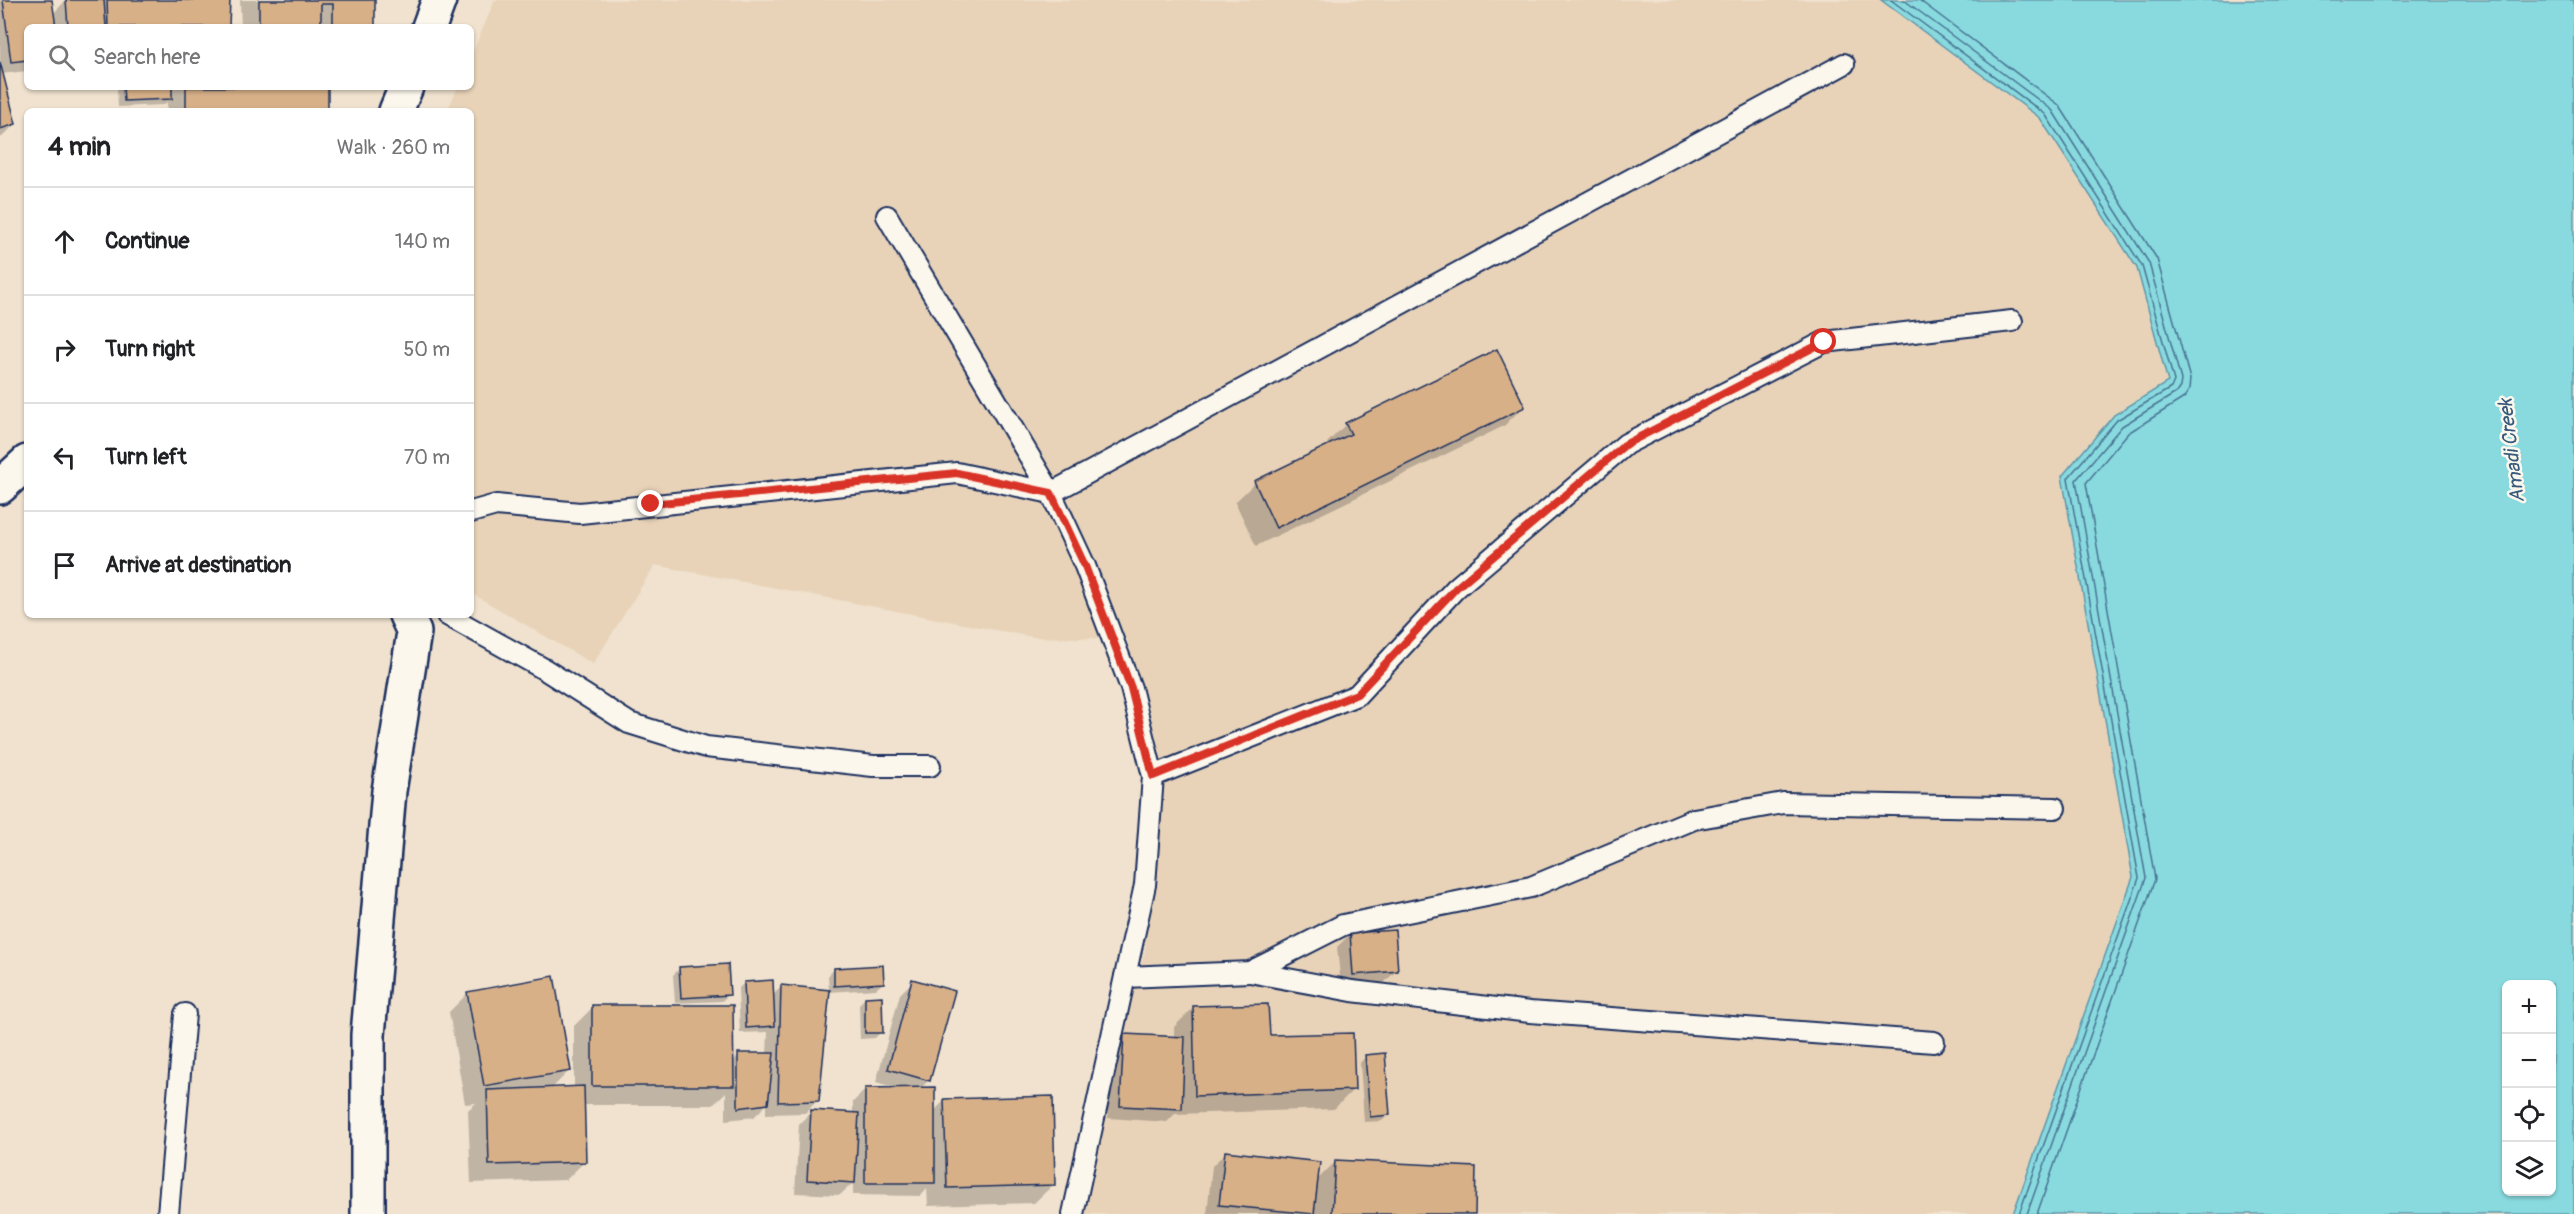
<!DOCTYPE html>
<html lang="en">
<head>
<meta charset="utf-8">
<style>
	body { margin:0; font-family:Pangolin,sans-serif; background:#f6f6f6; color:#202124 }
	.controls { position:absolute; right:18px; bottom:18px; display:grid; overflow:hidden; border-radius:9px; box-shadow:0 2px 4px #0004 }
	.controls button { width:54px; height:54px; display:grid; place-items:center; padding:0; border:0; border-bottom:2px solid #e0e0e0; background:#fff; color:#202124; font:30px sans-serif }
	.stop { position:absolute; width:18px; height:18px; margin:-14px; border:4px solid #d93025; border-radius:50%; background:#fff }
	.stop.end { background:#d93025; border-color:#fff; box-shadow:0 2px 6px #0008 }
	.list { margin:0; padding:0; list-style:none }
	h2 { display:flex; justify-content:space-between; align-items:center; height:78px; margin:0; padding:0 24px; font-size:26px }
	h2 small { font-size:20px; font-weight:400; color:#757577 }
	.list li { display:grid; grid-template-columns:39px 1fr auto; gap:18px; align-items:center; box-sizing:border-box; height:108px; padding:0 24px; border-top:2px solid #e0e0e0 }
	.list b { display:block; font-size:22px; white-space:nowrap }
	.list em { font-size:20px; font-style:normal; color:#757577 }
	.icon { flex:none; width:33px; height:33px; fill:none; stroke:currentColor; stroke-width:2; stroke-linecap:round; stroke-linejoin:round }
	.map { position:relative; flex:none; width:2574px; height:1214px; overflow:hidden }
	.search { position:absolute; background:#fff; box-shadow:0 2px 4px #0004; left:24px; top:24px; width:450px; height:66px; display:flex; align-items:center; gap:15px; box-sizing:border-box; padding:0 21px; border-radius:9px; color:#757577; font-size:22px }
	.panel { position:absolute; background:#fff; box-shadow:0 2px 4px #0004; left:24px; top:108px; width:450px; height:510px; border-radius:9px }
	.map>svg:first-child { display:block }
	.built { fill:#e8d3b9 }
	.water { fill:#89dadf; stroke:#5d96ab; stroke-width:1.5; fill-rule:evenodd }
	.shadow { fill:#0003 }
	.lines { fill:none; stroke-linecap:round; stroke-linejoin:round }
	.shore { stroke:#477392; stroke-width:1.5 }
	.building { fill:#d7b088; stroke:#1b2f5e; stroke-width:1.5 }
	.service-casing { stroke:#1b2f5e; stroke-width:24 }
	.minor-casing { stroke:#1b2f5e; stroke-width:38 }
	.service { stroke:#fbf7ec; stroke-width:20 }
	.minor { stroke:#fbf7ec; stroke-width:33 }
	.route { stroke:#d93025; stroke-width:8 }
	.labels { text-anchor:middle; stroke-width:5; stroke-linejoin:round; paint-order:stroke }
	.water-label { font-size:20px; font-style:italic; fill:#365a7e; stroke:#fbf7ec }
</style>
</head>
<body>
<div class="map">
<svg width="2574" height="1214" viewBox="0 0 2574 1214">
	<rect width="100%" height="100%" fill="#f0e2ce"/>
	<filter id="ink" filterUnits="userSpaceOnUse"><feTurbulence type="fractalNoise" baseFrequency=".0167" numOctaves="2"/><feDisplacementMap in="SourceGraphic" scale="12" xChannelSelector="R" yChannelSelector="G"/><feConvolveMatrix kernelMatrix="1 2 1 2 8 2 1 2 1" color-interpolation-filters="sRGB"/></filter>
	<g filter="url(#ink)">
		<path class="built" d="M495,0H1881L2040,118L2137,268L2168,382L2114,416L2062,476L2133,877L2013,1214H1065L1145,950L1157,787L1127,639L1032,637L655,565L593,664L471,593V111H447L458,87H471V56Z"/>
		<path class="water" d="M1881,0H2574V1214H2013L2133,877L2062,476L2114,415L2168,382L2137,268L2040,118ZM2506,984H2552V1192H2506Z"/>
		<g class="shadow">
			<path d="M0,0H51L53,14L66,0H229L227,27H27V71L1,74L15,124L0,139Z"/>
			<path d="M240,0H373L374,27H241Z"/>
			<path d="M117,87H326L327,111H167V102L164,105L118,107Z"/>
			<path d="M1523,407L1504,426L1256,546L1235,502L1255,483L1329,447L1327,443L1346,424Z"/>
			<path d="M1350,934L1396,971L1383,984L1341,987L1337,947Z"/>
			<path d="M680,968L728,995L722,1001L675,1003L673,975Z"/>
			<path d="M834,969L883,983L876,989L829,992L818,1100L805,1113L766,1114V1105L754,1117L726,1120V1092L713,1105H583L585,1161L566,1180L471,1183L468,1110L476,1103L465,1104L449,1012L468,993L569,1071L551,1089L574,1088V1026L593,1007L732,1062L739,1055L767,1054L768,1032L740,1033L738,989L744,983L772,996L782,986L829,991L828,976Z"/>
			<path d="M913,981L929,1080L920,1089L933,1112L945,1100L1054,1184L1034,1203L928,1206L927,1189L921,1196L853,1195V1183L840,1195L795,1193L799,1124L812,1111L853,1114V1102L866,1089L897,1088L876,1082L900,994Z"/>
			<path d="M865,998L881,1032L875,1038L860,1039L859,1004Z"/>
			<path d="M1193,1008L1268,1037L1353,1090L1334,1109L1175,1114L1167,1122L1108,1118L1111,1048L1124,1035L1174,1038V1027Z"/>
			<path d="M1366,1056L1388,1115L1382,1121L1364,1122L1360,1063Z"/>
			<path d="M1225,1153L1316,1181L1335,1162L1473,1214H1315V1212L1313,1214H1207L1212,1166Z"/>
		</g>
		<g class="lines">
			<g class="shore">
				<path d="M1891,0L2045,114L2142,266L2174,381L2171,388L2117,420L2068,478L2139,878L2019,1214"/>
				<path d="M1904,0L2052,110L2149,263L2181,380L2180,387L2176,393L2122,426L2076,480L2146,878L2027,1214"/>
				<path d="M1919,0L2059,105L2157,259L2190,379L2189,390L2184,398L2128,433L2086,483L2155,879L2037,1214"/>
			</g>
		</g>
		<g class="building">
			<path d="M3,0H52L56,27H27V60L11,62Z"/>
			<path d="M66,0H104L106,27H68Z"/>
			<path d="M107,0H230L229,27H108Z"/>
			<path d="M259,0H375V27H333V4H321V27H259Z"/>
			<path d="M0,62L16,124L0,129Z"/>
			<path d="M123,87H172V99L124,101Z"/>
			<rect x="186" y="87" width="142" height="24"/>
			<path d="M1497,349L1525,407L1276,528L1254,481L1351,434L1345,423Z"/>
			<path d="M1395,930L1398,971L1353,975L1350,933Z"/>
			<path d="M728,964L730,995L681,998L679,967Z"/>
			<path d="M883,965L884,983L834,986V968Z"/>
			<path d="M554,976L571,1071L484,1086L467,992Z"/>
			<path d="M912,979L955,991L930,1081L888,1069Z"/>
			<path d="M773,980L775,1026L746,1028L744,982Z"/>
			<path d="M781,985L830,990L819,1101L778,1102Z"/>
			<path d="M882,996L883,1033H865V997Z"/>
			<path d="M1268,1004L1270,1035L1353,1033L1355,1090L1195,1096L1193,1006Z"/>
			<path d="M592,1005H733L734,1086H592Z"/>
			<path d="M1124,1034L1185,1037L1182,1109L1120,1106Z"/>
			<path d="M738,1053H774L768,1104L738,1108Z"/>
			<path d="M1385,1053L1390,1115L1370,1117L1365,1055Z"/>
			<path d="M584,1086L586,1162L489,1165L487,1090Z"/>
			<path d="M935,1087V1183H865V1088Z"/>
			<path d="M1053,1096L1055,1185L947,1188L944,1099Z"/>
			<path d="M811,1110L859,1113L855,1183L807,1180Z"/>
			<path d="M1225,1151L1320,1162L1314,1214L1219,1205Z"/>
			<path d="M1335,1160L1476,1167L1475,1214H1332Z"/>
		</g>
		<g class="lines">
			<g class="service-casing">
				<g id="service">
					<path d="M887,216L1051,493L1844,64"/>
					<path d="M471,512L496,505L580,513L957,473L1051,493L1085,566L1131,688L1153,776L1145,885L1073,1214"/>
					<path d="M447,615L544,669L629,723L706,747L873,766H930"/>
					<path d="M1153,776L1357,695L1456,588L1626,444L1824,342L2012,321"/>
					<path d="M1250,972L1352,991L1530,1012L1934,1042"/>
					<path d="M1125,977L1250,972L1343,925L1531,887L1694,819L1783,803L2055,808"/>
					<path d="M168,1214L185,1014"/>
				</g>
			</g>
			<g class="minor-casing">
				<g id="minor">
					<path d="M429,27L439,0"/>
					<path d="M396,111L406,87"/>
					<path d="M0,487L27,462"/>
					<path d="M368,1214V1035L389,791L414,632L406,615"/>
				</g>
			</g>
			<use href="#service" class="service"/>
			<use href="#minor" class="minor"/>
		</g>
	</g>
	<g class="lines" filter="url(#ink)">
		<path class="route" d="M651,504L957,473L1051,493L1085,566L1131,688L1153,776L1357,694L1456,588L1626,444L1824,342"/>
	</g>
	<g class="labels">
		<g class="water-label">
			<text transform="translate(2511 451) rotate(-97)" y="7">Amadi Creek</text>
		</g>
	</g>
</svg>
<div class="controls">
<button>+</button>
<button>−</button>
<button><svg class="icon" aria-label="locate" viewBox="0 0 24 24"><circle cx="12" cy="12" r="6"/><path d="M12 2v4M12 18v4M2 12h4M18 12h4"/></svg></button>
<button><svg class="icon" aria-label="layers" viewBox="0 0 24 24"><path d="M12 4l9 5-9 5-9-5zM3 14l9 5 9-5"/></svg></button>
</div>
<div class="stop" style="left:1824px;top:342px"></div>
<div class="stop end" style="left:651px;top:504px"></div>
<div class="search"><svg class="icon" aria-label="search" viewBox="0 0 24 24"><circle cx="10" cy="10" r="6"/><path d="M15 15l6 6"/></svg>Search here</div>
<section class="panel">
<h2>4 min<small>Walk · 260 m</small></h2>
<ul class="list">
<li><svg class="icon" aria-label="ahead" viewBox="0 0 24 24"><path d="M12 20V5M6 11l6-6 6 6"/></svg><div><b>Continue</b></div><em>140 m</em></li>
<li><svg class="icon" aria-label="right" viewBox="0 0 24 24"><path d="M7 20v-9h11M14 6l5 5-5 5"/></svg><div><b>Turn right</b></div><em>50 m</em></li>
<li><svg class="icon" aria-label="left" viewBox="0 0 24 24"><path d="M17 20v-9H6M10 6l-5 5 5 5"/></svg><div><b>Turn left</b></div><em>70 m</em></li>
<li><svg class="icon" aria-label="arrive" viewBox="0 0 24 24"><path d="M6 21V4h12l-3 4 3 4H6"/></svg><div><b>Arrive at destination</b></div></li>
</ul>
</section>
</div>
</body>
</html>
